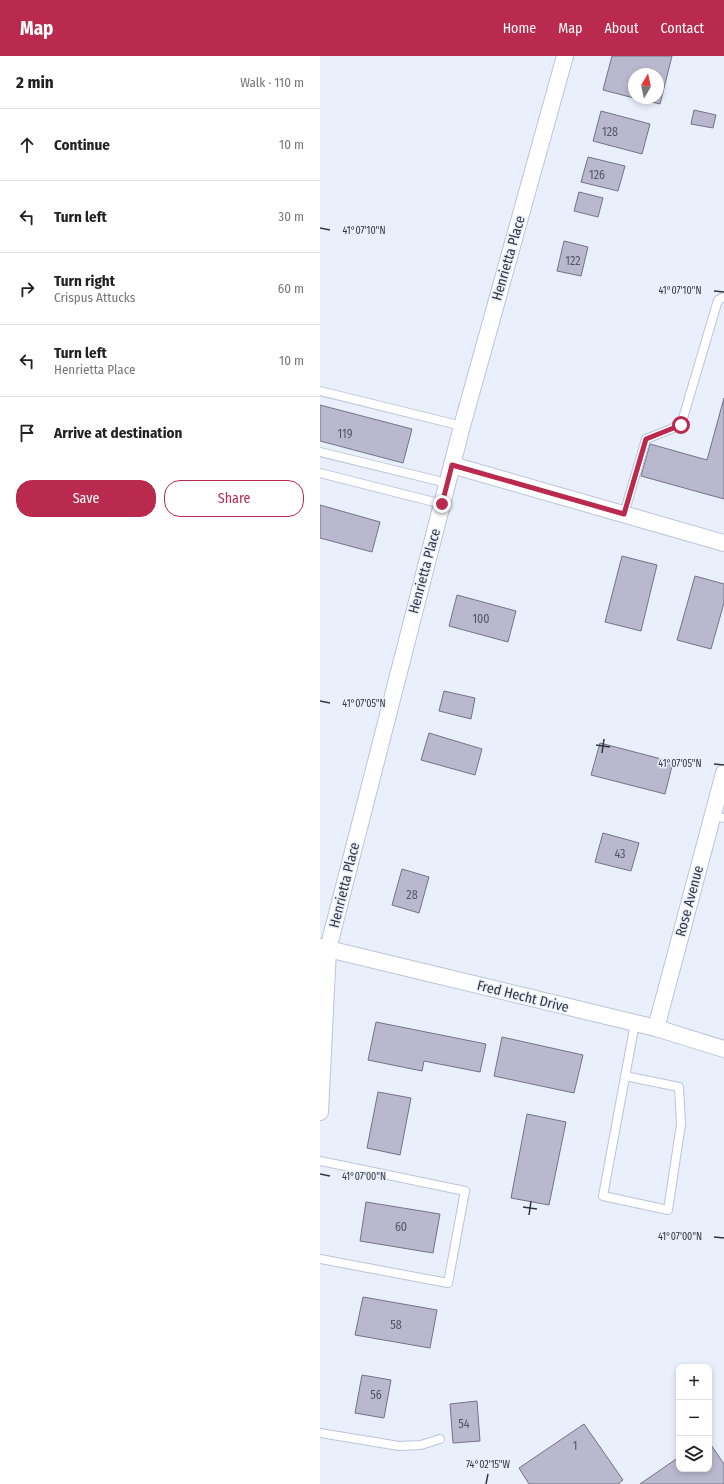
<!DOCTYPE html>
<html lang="en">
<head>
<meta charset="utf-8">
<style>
	body { margin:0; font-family:"Fira Sans Condensed",sans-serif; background:#f6f6f6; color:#222 }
	.controls { position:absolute; right:12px; bottom:12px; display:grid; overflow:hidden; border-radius:8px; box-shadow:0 2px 6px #0003 }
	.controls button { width:36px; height:36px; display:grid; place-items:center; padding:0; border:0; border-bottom:1px solid #e0e0e0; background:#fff; color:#222; font:20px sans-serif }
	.compass { position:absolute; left:308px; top:12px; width:36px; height:36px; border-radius:50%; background:#fff; box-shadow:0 2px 6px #0003; rotate:9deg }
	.stop { position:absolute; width:12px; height:12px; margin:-9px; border:3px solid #ba294e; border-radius:50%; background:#fff }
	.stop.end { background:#ba294e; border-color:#fff; box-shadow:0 1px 4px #0008 }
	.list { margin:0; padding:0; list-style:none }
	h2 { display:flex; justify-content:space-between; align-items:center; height:52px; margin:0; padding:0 16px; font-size:17px }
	h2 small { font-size:13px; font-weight:400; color:#767676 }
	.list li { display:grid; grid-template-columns:26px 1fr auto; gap:12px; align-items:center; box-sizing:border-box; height:72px; padding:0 16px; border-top:1px solid #e0e0e0 }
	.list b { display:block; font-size:15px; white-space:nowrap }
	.list p { margin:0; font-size:13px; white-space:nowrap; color:#767676 }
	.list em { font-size:13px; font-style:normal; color:#767676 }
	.actions { display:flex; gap:8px; padding:12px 16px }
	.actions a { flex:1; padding:9px 0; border:1px solid #ba294e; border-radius:16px; text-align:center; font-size:14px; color:#ba294e }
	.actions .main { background:#ba294e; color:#fff }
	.icon { flex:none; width:22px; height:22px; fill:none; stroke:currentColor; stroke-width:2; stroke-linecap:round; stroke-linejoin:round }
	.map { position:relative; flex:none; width:404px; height:1428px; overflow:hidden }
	header { display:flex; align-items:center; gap:24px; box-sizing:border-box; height:56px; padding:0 20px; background:#ba294e; color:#fff }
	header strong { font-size:19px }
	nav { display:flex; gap:22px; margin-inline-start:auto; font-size:14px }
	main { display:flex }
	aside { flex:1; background:#fff }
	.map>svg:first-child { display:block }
	.building { fill:#bab8ce; stroke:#747286 }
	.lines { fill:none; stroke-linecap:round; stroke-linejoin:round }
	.lane-casing { stroke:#bcc4d9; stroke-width:10 }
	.street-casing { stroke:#bcc4d9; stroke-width:18 }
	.lane { stroke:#fff; stroke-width:8 }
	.street { stroke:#fff; stroke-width:16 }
	.route { stroke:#ba294e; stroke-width:5 }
	.ticks { fill:none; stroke:#32363e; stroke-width:1.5 }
	.labels { text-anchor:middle; stroke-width:3; stroke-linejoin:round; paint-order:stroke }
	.number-label { font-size:12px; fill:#545662 }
	.street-label { font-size:14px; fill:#32363e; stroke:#eaeffc }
	.ticks-label { font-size:10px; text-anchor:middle; fill:#32363e; stroke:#eaeffc; stroke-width:3; stroke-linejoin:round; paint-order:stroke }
</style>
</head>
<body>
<header>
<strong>Map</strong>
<nav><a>Home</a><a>Map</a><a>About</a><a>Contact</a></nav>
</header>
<main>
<aside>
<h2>2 min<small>Walk · 110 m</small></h2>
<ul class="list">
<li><svg class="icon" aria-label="ahead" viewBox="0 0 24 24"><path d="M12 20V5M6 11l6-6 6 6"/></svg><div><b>Continue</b></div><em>10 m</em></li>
<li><svg class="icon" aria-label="left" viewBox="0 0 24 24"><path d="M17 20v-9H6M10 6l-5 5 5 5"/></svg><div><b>Turn left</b></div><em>30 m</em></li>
<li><svg class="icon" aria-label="right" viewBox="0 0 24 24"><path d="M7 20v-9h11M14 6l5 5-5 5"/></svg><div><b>Turn right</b><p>Crispus Attucks</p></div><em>60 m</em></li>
<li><svg class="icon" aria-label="left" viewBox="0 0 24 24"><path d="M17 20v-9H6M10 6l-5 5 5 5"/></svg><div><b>Turn left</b><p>Henrietta Place</p></div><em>10 m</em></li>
<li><svg class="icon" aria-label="arrive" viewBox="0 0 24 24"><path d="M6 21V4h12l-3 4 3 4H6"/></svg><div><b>Arrive at destination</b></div></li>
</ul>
<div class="actions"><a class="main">Save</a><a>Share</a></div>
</aside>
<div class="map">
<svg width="404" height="1428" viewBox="0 0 404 1428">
	<rect width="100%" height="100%" fill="#eaeffc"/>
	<g class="building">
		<path d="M292,0H352L340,48L315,42H338V18H314V42L283,34Z"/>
		<path d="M374,54L396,59L393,72L371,68Z"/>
		<path d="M281,55L330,68L322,98L273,85Z"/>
		<path d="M268,101L305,110L298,135L261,126Z"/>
		<path d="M259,136L283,142L278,161L254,155Z"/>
		<path d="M244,185L268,191L261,220L237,215Z"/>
		<path d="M404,342V443L321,420L330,388L387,404Z"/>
		<path d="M0,349L92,373L83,407L0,385Z"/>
		<path d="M0,449L60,466L52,496L0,482Z"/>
		<path d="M302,500L337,509L321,575L285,566Z"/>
		<path d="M375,520L404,528V547L391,593L357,584Z"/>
		<path d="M137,539L196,555L188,586L129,570Z"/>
		<path d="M124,635L155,642L151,663L119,655Z"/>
		<path d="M109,677L162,693L155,719L101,704Z"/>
		<path d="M280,687L353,706L345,738L271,719Z"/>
		<path d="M283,777L319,787L311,815L275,806Z"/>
		<path d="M82,813L109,821L99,857L72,849Z"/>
		<path d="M56,966L166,988L160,1016L104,1005L102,1015L48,1004Z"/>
		<path d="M182,981L263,999L254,1037L174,1020Z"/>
		<path d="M58,1036L91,1042L80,1099L47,1092Z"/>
		<path d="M207,1058L246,1066L229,1149L191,1142Z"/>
		<path d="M46,1146L120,1158L113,1197L40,1185Z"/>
		<path d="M43,1241L117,1254L110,1292L35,1279Z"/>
		<path d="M42,1319L71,1324L64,1362L35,1357Z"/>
		<path d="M157,1345L160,1385L133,1387L130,1348Z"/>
		<path d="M264,1368L303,1424L298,1428H209L199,1412Z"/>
		<path d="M389,1386L404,1408V1428H320L359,1401V1413H389Z"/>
	</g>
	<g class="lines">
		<g class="lane-casing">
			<g id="lane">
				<path d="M0,335L142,370"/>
				<path d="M0,396L127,427"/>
				<path d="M0,417L122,448"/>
				<path d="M304,458L326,383L361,369L398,244L404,241"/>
				<path d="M392,759L404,762"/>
				<path d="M305,1020L359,1031L361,1068L348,1154L283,1140L315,967"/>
				<path d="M0,1105L145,1135L128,1227L0,1203"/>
				<path d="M0,1377L79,1390L101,1389L120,1383"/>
			</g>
		</g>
		<g class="street-casing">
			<g id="street">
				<path d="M132,409L404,487"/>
				<path d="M0,891L336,972L404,993"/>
				<path d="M336,972L404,717"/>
				<path d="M0,1056L8,893L142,370L245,0"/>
			</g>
		</g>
		<use href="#lane" class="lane"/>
		<use href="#street" class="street"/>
	</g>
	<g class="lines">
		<path class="route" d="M122,448L132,409L304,458L326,383L361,369"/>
	</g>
	<path class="ticks" d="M0,172L10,174M394,235L404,236M0,645L10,647M276,689L290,691M282,697L284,683M394,708L404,709M0,1118L10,1120M203,1151L217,1153M209,1159L211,1145M394,1181L404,1182M166,1428L168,1418"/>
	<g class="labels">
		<g class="number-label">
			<text x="290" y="80">128</text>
			<text x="277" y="123">126</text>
			<text x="253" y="209">122</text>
			<text x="25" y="382">119</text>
			<text x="161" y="567">100</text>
			<text x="300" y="802">43</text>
			<text x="92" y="843">28</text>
			<text x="81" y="1175">60</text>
			<text x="76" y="1273">58</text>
			<text x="56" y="1343">56</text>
			<text x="144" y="1372">54</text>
			<text x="255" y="1394">1</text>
		</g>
		<g class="street-label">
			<text transform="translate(188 202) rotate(-74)" y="5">Henrietta Place</text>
			<text transform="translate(104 515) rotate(-75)" y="5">Henrietta Place</text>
			<text transform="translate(24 829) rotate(-76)" y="5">Henrietta Place</text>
			<text transform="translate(369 845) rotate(-75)" y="5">Rose Avenue</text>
			<text transform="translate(203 940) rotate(14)" y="5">Fred Hecht Drive</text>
		</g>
	</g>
	<g class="ticks-label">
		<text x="44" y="178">41°07'10"N</text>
		<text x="360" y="238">41°07'10"N</text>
		<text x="44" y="651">41°07'05"N</text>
		<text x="360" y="711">41°07'05"N</text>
		<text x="44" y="1124">41°07'00"N</text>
		<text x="360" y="1184">41°07'00"N</text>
		<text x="168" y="1412">74°02'15"W</text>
	</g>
</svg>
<div class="controls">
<button>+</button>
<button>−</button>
<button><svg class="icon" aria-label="layers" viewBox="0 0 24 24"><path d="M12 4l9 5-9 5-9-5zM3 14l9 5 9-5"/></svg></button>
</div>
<svg class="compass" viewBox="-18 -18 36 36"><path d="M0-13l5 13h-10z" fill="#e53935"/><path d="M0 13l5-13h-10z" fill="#767676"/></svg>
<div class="stop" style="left:361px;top:369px"></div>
<div class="stop end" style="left:122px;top:448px"></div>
</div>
</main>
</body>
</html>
